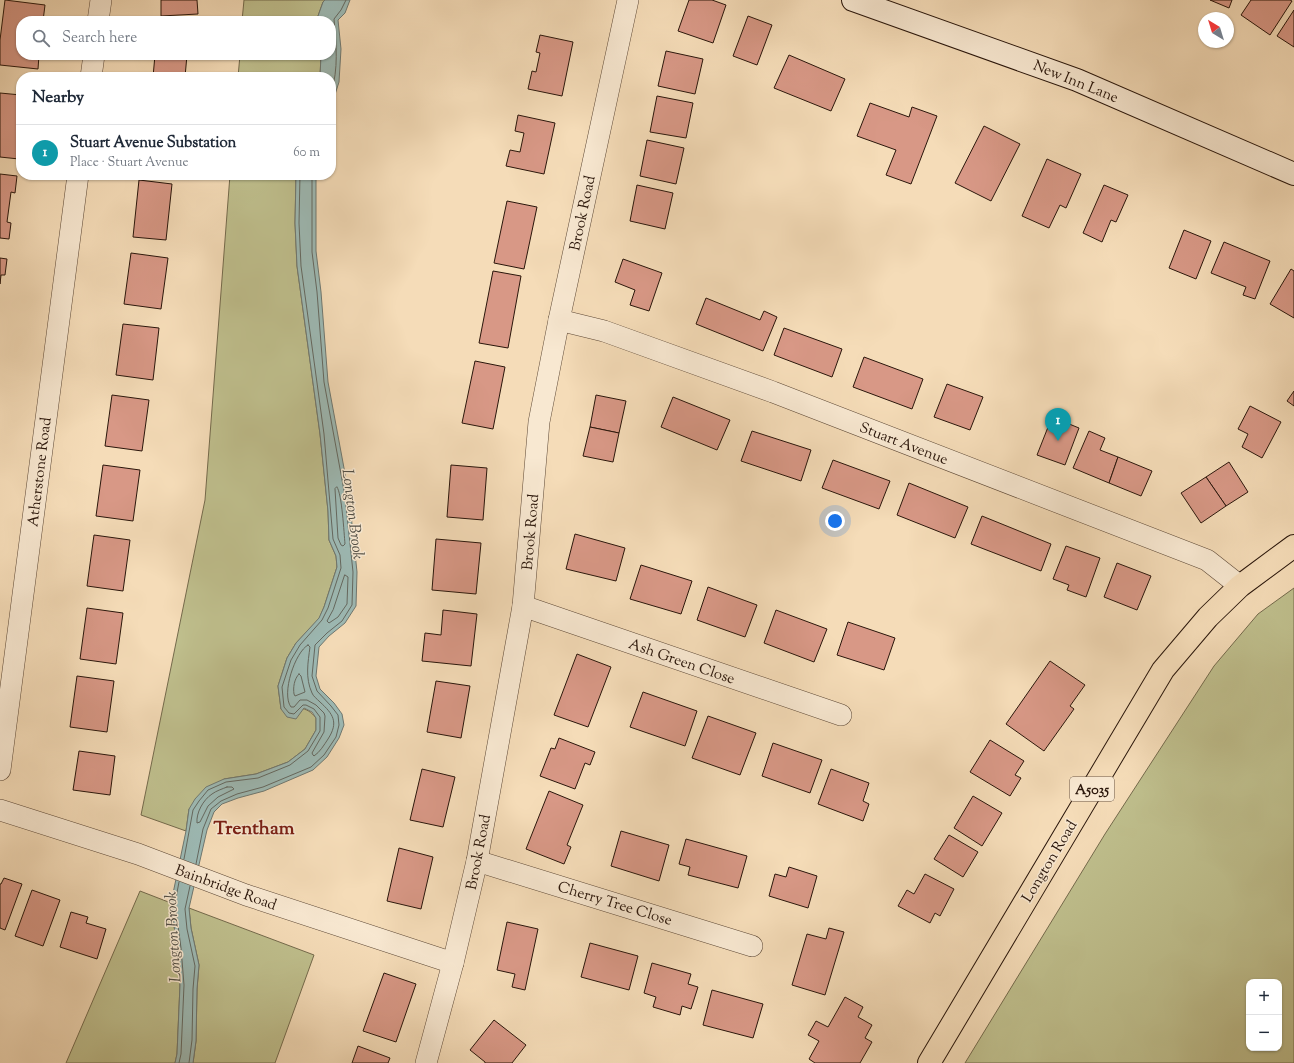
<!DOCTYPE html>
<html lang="en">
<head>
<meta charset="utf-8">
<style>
	body { margin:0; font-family:"Sorts Mill Goudy",serif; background:#f2f2f3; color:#1f2937 }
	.controls { position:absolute; right:12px; bottom:12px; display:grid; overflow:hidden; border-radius:8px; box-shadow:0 1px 3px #0004 }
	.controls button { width:36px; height:36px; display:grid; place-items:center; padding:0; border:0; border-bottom:1px solid #e0e1e3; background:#fff; color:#1f2937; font:20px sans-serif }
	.compass { position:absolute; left:1198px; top:12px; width:36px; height:36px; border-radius:50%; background:#fff; box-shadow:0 1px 3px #0004; rotate:322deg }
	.you { position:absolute; left:835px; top:521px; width:14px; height:14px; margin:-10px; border:3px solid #fff; border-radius:50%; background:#1a73e8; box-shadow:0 0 0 6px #1a73e833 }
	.badge { display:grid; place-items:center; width:26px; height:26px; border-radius:50%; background:#8f2418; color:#fff; font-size:13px; font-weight:700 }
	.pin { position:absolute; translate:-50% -33px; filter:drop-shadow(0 1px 2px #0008) }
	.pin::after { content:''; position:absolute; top:21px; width:14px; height:12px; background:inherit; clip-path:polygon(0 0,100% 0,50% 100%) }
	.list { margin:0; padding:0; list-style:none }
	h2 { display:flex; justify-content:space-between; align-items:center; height:52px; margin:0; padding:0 16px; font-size:17px }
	h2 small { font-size:13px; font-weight:400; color:#747a83 }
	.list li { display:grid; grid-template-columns:26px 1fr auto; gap:12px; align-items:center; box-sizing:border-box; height:56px; padding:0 16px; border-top:1px solid #e0e1e3 }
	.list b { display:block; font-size:15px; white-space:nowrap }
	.list p { margin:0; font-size:13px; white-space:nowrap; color:#747a83 }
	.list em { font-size:13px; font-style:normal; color:#747a83 }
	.icon { flex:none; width:22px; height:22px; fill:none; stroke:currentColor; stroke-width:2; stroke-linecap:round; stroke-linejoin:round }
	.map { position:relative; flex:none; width:1294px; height:1063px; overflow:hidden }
	.search { position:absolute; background:#fff; box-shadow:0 1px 3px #0004; left:16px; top:16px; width:320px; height:44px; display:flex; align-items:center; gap:10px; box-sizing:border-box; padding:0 14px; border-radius:16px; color:#747a83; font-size:15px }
	.panel { position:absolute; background:#fff; box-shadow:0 1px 3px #0004; left:16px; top:72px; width:320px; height:108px; border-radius:16px }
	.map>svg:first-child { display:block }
	.green { fill:#bfbf8d; stroke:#746a4c; fill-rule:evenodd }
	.water { fill:#9dbab5; stroke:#6f7871 }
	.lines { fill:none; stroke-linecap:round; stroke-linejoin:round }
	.shore { stroke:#646860; stroke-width:1 }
	.building { fill:#d89886; stroke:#2a160b }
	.street-casing { stroke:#5d4836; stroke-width:22 }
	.secondary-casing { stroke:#2a160b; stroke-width:24 }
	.primary-casing { stroke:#2a160b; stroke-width:24 }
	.street { stroke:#f8e8d1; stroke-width:21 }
	.secondary { stroke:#f8e8d1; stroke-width:22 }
	.primary { stroke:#f5dcb8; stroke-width:22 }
	.labels { text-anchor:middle; stroke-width:3; stroke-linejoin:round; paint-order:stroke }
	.shield { fill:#f8e8d1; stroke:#685546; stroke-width:1 }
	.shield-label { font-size:14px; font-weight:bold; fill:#2a160b }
	.street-label { font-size:15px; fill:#2a160b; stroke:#f8e8d1 }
	.water-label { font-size:16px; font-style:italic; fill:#524f46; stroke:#f8e8d1 }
	.district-label { font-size:19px; font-weight:bold; fill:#7a1f14; stroke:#f8e8d1 }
</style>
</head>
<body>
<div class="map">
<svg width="1294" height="1063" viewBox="0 0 1294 1063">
	<rect width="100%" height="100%" fill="#f5dcb8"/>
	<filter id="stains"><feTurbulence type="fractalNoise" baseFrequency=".005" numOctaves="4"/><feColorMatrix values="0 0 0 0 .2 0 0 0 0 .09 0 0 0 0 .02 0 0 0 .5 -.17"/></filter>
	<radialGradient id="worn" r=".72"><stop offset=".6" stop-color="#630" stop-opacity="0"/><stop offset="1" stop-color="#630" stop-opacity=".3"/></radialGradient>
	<g class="green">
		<path d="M244,0H325L323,2L318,16L319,21H242Z"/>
		<path d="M240,55H321L320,77H238Z"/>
		<path d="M230,175H296L295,223L297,266L320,434L328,511L329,540L336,556L337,567L324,607L319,619L296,643L287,658L278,686L281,709C296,708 306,705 316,718V730L305,749L288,762L256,774L224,779L189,809L186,831L141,815L205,500Z"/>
		<path d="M1294,588V1063H965L1105,834L1214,666L1258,614ZM1249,982H1279V1048H1249Z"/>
		<path d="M140,891L171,903L177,948L180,985L177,1054L175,1063H66Z"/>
		<path d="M189,908L314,955L275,1063H193L196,1041L197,989L199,965L191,928Z"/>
	</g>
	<g class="water">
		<path d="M325,0H350L345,13L338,20L341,49L339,82L331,107V77H320L321,55H331V21H319L318,16L323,2Z"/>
		<path d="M296,175H316V251L321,292L328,382L349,495L357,572L356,606L345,623L329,636L319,647L316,676L320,689L334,703L342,714L344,725L339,738L327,757L313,770L264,791L238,798L222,804L214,812L207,830L189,908L191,928L199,965L197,989L196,1041L193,1063H175L177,1054L180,985L177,948L171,903L186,831L189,809L195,799L206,787L224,779L256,774L288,762L305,749L316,730V718L312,712L304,708L296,719L287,717L281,709L278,686L287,658L296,643L319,618L324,607L337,567L336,556L329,540L328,511L320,434L297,266L295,223Z"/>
	</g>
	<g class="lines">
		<g class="shore">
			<path d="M331,93C339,68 336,45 334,19L341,10L346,0"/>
			<path d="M337,487C342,494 344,533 345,544L343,546L341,545L338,538L335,489Z"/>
			<path d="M345,575L348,577L347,604L338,617L329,623L327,621L333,610Z"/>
			<path d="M308,645L310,647C308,662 305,678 312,693C313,696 317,699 320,702C333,714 339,722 328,739C324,745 320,752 314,756L313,755L312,753L324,732L325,716L324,713L316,705L307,700H300L294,707H291C281,694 295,652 308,645Z"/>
			<path d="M299,674L301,676L305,692L295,696L294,694C293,688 294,679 299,674Z"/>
			<path d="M227,787H232L234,789L218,797L208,806L200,822L197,823C196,813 203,800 212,794C216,791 222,789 227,787Z"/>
			<path d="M184,859L193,810L199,801L208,790L226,782L258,778L290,765L308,751L320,731V717L314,709L306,705H303L294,714L289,713L284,707L282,687L291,660L300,645L322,620L328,608L341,568L340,555L333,539L324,434L301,266L299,223L300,175"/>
			<path d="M196,864L203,829L211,809L221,801L237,794L263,787L311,767L324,755L336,737L339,725L338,715L331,706L317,691L312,676L315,645L327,633L342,621L352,605L353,572L345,496L324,382L317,292L312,252V175"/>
			<path d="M179,1063L181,1054L184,985L181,948L175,903L179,882"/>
			<path d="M189,1063L192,1040L193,989L195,966L187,929L185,909L190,886"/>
		</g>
	</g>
	<g class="building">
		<path d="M5,0L45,5L43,21H21V55H39L38,69L0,65V40Z"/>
		<path d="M161,0H197L198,14L161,16Z"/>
		<path d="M689,0H712L726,5L713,43L678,31Z"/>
		<path d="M1210,0H1232L1229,8Z"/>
		<path d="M1251,0H1290L1292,1L1270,35L1241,15Z"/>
		<path d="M1294,10V47L1277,36Z"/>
		<path d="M748,16L772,25L757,65L733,56Z"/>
		<path d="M540,35L573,42L562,96L528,89L532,71L536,72L540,53L536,52Z"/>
		<path d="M666,51L703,59L695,94L658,86Z"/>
		<path d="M155,55H187L185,77H153Z"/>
		<path d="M789,55L845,79L831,111L774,88Z"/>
		<path d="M0,93L21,95V112L17,142L21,143L19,159L0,157Z"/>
		<path d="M657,96L693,103L686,138L650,132Z"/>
		<path d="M870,103L909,117L912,107L937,116L911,184L886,175L896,150L857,136Z"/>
		<path d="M518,115L555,123L544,174L506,166L510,150L520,152L524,133L515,131Z"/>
		<path d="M984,126L1020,144L991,201L955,183Z"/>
		<path d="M647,140L684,148L676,184L640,176Z"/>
		<path d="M1047,159L1081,174L1066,208L1060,205L1049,228L1022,216Z"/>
		<path d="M0,174L17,176L15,193L11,192L7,222L11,223L9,239L0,238Z"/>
		<path d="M139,180L172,184L166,240L133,237Z"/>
		<path d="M637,185L673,193L665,229L630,221Z"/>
		<path d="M1104,185L1128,195L1116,222L1111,220L1102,242L1083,233Z"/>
		<path d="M507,201L537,207L524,269L494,263Z"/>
		<path d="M1184,230L1211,241L1196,279L1169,268Z"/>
		<path d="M1224,242L1270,261L1255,299L1243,295L1246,287L1211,273Z"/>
		<path d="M131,253L168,258L161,309L124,304Z"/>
		<path d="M0,258L7,259L5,275H1L0,284Z"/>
		<path d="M623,259L662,273L649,311L630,305L635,290L615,282Z"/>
		<path d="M1291,269L1294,271V318L1270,304Z"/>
		<path d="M493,271L521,276L508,348L479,343Z"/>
		<path d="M706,298L760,320L764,311L777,317L763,351L696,324Z"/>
		<path d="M123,324L159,328L153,380L116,375Z"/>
		<path d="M784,328L842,349L832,377L774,355Z"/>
		<path d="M864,357L923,379L912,409L853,387Z"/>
		<path d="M475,361L505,367L493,429L462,423Z"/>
		<path d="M947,384L983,397L970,430L934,417Z"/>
		<path d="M1294,391V406L1287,401Z"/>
		<path d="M112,395L149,400L142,451L105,446Z"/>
		<path d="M596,395L626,401L619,433L590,427Z"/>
		<path d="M673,397L730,420L717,450L661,427Z"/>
		<path d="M1250,406L1281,422L1262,458L1242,447L1248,434L1238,429Z"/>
		<path d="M1052,417L1079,428L1065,465L1037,455Z"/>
		<path d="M590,427L619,433L613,462L583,456Z"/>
		<path d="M752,431L811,450L801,481L741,461Z"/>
		<path d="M1089,431L1105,438L1100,450L1118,457L1109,483L1073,468Z"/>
		<path d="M1118,457L1152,471L1141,496L1109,483Z"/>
		<path d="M833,460L890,481L879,509L822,488Z"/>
		<path d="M1229,462L1248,492L1226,506L1206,477Z"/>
		<path d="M103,465L140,470L133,521L96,516Z"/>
		<path d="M451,465L487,468L483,520L447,517Z"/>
		<path d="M1206,477L1226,506L1201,523L1181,493Z"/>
		<path d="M909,483L968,507L955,538L897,515Z"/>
		<path d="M982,516L1051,544L1041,571L971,544Z"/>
		<path d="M575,534L625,548L616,581L566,569Z"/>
		<path d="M94,535L130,540L123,591L87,586Z"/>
		<path d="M436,539L481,543L476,594L432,590Z"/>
		<path d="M1066,546L1100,558L1086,597L1067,590L1069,585L1053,579Z"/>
		<path d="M1117,563L1151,576L1137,610L1104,597Z"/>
		<path d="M641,565L692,581L681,614L630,599Z"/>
		<path d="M708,587L757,605L745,637L697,620Z"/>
		<path d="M87,608L123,613L116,664L80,659Z"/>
		<path d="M443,610L477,614L471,666L422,661L425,633L441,635Z"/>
		<path d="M776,610L827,629L814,662L764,643Z"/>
		<path d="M848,622L895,638L884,670L837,655Z"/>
		<path d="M577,654L611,667L588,727L554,715Z"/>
		<path d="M1050,661L1085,685L1070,706L1074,709L1044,751L1006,724Z"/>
		<path d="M77,676L114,681L107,732L70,727Z"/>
		<path d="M436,681L470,686L461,738L427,732Z"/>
		<path d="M643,692L697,711L685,746L630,727Z"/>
		<path d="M708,716L756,733L740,775L692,758Z"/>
		<path d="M559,738L595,752L590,765L585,763L575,789L540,776L551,748L555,749Z"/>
		<path d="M990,740L1024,761L1015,775L1021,778L1010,796L970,772Z"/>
		<path d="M773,743L822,760L810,793L762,776Z"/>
		<path d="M79,751L115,756L110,795L73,790Z"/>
		<path d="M422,769L455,777L443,827L410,820Z"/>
		<path d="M831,769L869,783L863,801L869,804L863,821L818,804Z"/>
		<path d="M549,791L583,805L567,845L571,847L564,864L526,849Z"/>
		<path d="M973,796L1002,813L982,846L954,828Z"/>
		<path d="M621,831L669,845L659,881L611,866Z"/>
		<path d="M949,835L978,852L963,877L934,859Z"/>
		<path d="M686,839L747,856L738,888L688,875L690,867L679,864Z"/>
		<path d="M399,848L433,857L421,909L387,901Z"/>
		<path d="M789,867L817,876L808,908L769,896L775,874L786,877Z"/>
		<path d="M925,874L954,889L940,916L935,913L930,923L898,906L907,890L914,894Z"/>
		<path d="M4,878L22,884L5,930L0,928V884H1Z"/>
		<path d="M32,890L60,900L43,946L15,936Z"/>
		<path d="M71,912L88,917L86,923L106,929L97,959L60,947Z"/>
		<path d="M507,922L538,929L525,990L512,987L515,974L497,970Z"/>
		<path d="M829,928L844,932L825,995L792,985L807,934L826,939Z"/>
		<path d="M590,943L638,956L629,990L581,977Z"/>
		<path d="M652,963L691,974L688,984L698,987L691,1009L682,1006L680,1015L653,1007L656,997L644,993Z"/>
		<path d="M384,973L416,984L396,1042L363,1031Z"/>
		<path d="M712,990L763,1004L753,1038L703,1025Z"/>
		<path d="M845,997L863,1007L858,1017L872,1025L865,1038L872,1042L860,1063H815L809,1059L819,1041L808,1035L816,1021L828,1027Z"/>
		<path d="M494,1020L526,1045L512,1063H485V1062L470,1050Z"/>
		<path d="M358,1046L390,1058L388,1063H352Z"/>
	</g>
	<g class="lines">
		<g class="street-casing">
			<g id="street">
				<path d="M98,21L101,0"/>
				<path d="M91,77L94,55"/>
				<path d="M559,320L604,331L773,392L1207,560L1240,586"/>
				<path d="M523,606L841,715"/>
				<path d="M0,770L78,175"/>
				<path d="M0,810L138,854L246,895L453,963"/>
				<path d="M477,861L752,946"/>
				<path d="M426,1063L453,963L477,861L523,606L539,422L559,320L628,0"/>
			</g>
		</g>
		<g class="secondary-casing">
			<path id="secondary" d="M853,0L1077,80L1294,174"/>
		</g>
		<g class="primary-casing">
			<path id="primary" d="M929,1063L1163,670L1208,617L1240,586L1294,546"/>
		</g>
		<use href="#street" class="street"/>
		<use href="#secondary" class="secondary"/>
		<use href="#primary" class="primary"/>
	</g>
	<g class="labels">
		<rect class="shield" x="1070" y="777" width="44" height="24" rx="3"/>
		<g class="shield-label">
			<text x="1092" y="794">A5035</text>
		</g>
		<g class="street-label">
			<text transform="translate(1076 81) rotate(22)" y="5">New Inn Lane</text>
			<text transform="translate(582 213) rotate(-78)" y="5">Brook Road</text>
			<text transform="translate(904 443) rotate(21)" y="5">Stuart Avenue</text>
			<text transform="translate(39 472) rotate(-83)" y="5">Atherstone Road</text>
			<text transform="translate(530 532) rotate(-85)" y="5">Brook Road</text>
			<text transform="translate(682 661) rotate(19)" y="5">Ash Green Close</text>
			<text transform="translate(478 852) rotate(-79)" y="5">Brook Road</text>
			<text transform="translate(1049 861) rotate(-59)" y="5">Longton Road</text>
			<text transform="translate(226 887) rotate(20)" y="5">Bainbridge Road</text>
			<text transform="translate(615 903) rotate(17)" y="5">Cherry Tree Close</text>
		</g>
		<g class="water-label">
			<text transform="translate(354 514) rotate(83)" y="6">Longton Brook</text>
			<text transform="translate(172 937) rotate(-93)" y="6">Longton Brook</text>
		</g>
		<g class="district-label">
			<text x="254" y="834">Trentham</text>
		</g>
	</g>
	<rect width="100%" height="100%" filter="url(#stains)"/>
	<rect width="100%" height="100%" fill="url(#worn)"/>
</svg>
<div class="controls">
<button>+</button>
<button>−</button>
</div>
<svg class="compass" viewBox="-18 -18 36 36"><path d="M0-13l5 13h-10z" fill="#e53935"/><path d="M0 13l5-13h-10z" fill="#747a83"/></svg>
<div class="you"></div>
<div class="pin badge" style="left:1058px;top:441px;background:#0f9aa8">1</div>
<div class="search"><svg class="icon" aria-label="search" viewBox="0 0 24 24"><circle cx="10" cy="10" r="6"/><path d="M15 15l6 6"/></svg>Search here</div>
<section class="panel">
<h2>Nearby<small></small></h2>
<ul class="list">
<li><span class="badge" style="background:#0f9aa8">1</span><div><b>Stuart Avenue Substation</b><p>Place · Stuart Avenue</p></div><em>60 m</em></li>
</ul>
</section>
</div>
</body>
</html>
